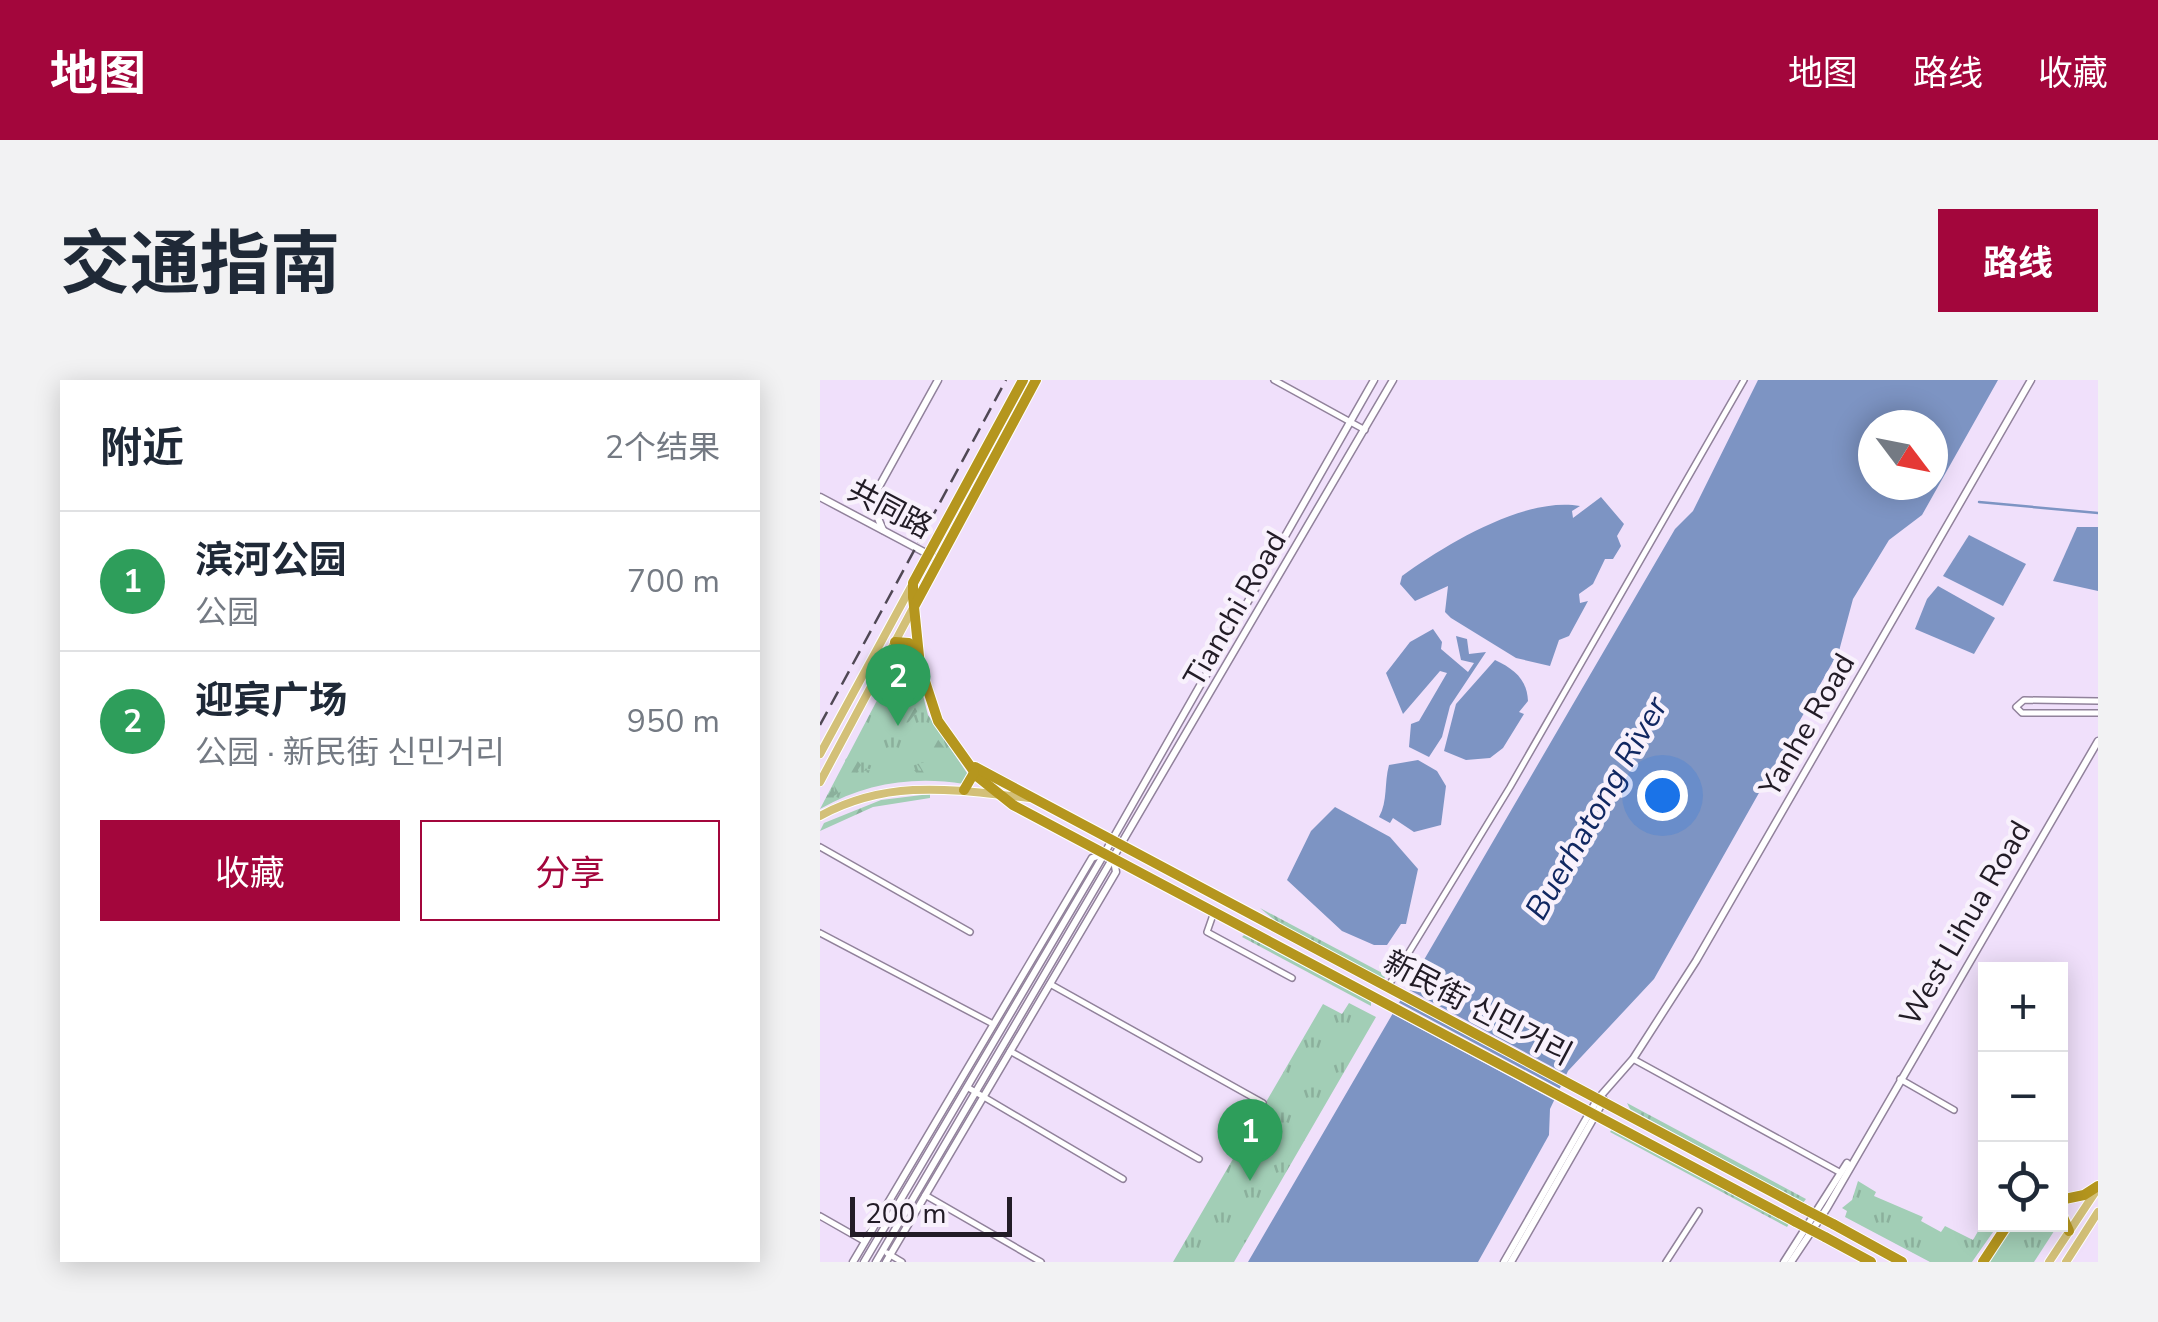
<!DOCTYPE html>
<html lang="zh">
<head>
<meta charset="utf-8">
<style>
	body { margin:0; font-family:"Nunito Sans","Noto Sans SC","Noto Sans KR",sans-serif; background:#f2f2f3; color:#1f2937 }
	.controls { position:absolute; right:30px; bottom:30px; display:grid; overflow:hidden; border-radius:0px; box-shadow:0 5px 25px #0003 }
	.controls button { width:90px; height:90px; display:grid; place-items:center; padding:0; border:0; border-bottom:2px solid #e0e1e3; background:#fff; color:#1f2937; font:50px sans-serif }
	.compass { position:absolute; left:1038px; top:30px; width:90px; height:90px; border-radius:50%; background:#fff; box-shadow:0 5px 25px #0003; rotate:122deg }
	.scale { position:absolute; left:30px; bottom:25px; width:162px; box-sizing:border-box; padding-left:10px; border:5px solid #221c26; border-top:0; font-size:28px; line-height:35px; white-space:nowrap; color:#221c26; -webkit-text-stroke:8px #f8f1fc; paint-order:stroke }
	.you { position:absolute; left:842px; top:415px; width:35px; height:35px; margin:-25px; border:8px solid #fff; border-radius:50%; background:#1a73e8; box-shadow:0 0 0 15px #1a73e833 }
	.badge { display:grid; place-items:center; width:65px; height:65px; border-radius:50%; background:#a3063c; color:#fff; font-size:32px; font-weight:700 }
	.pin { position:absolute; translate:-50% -82px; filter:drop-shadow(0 2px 5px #0008) }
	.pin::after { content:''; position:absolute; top:52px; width:35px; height:30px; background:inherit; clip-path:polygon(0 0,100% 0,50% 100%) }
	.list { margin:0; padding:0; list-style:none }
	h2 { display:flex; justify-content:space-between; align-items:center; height:130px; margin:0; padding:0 40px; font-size:42px }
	h2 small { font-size:32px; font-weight:400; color:#747a83 }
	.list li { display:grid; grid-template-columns:65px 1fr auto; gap:30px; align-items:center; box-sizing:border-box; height:140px; padding:0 40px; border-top:2px solid #e0e1e3 }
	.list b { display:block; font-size:38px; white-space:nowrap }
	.list p { margin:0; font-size:32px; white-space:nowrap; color:#747a83 }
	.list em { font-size:32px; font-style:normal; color:#747a83 }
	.actions { display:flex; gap:20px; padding:30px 40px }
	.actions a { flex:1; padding:22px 0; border:2px solid #a3063c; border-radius:0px; text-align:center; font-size:35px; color:#a3063c }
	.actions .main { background:#a3063c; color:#fff }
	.icon { flex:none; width:55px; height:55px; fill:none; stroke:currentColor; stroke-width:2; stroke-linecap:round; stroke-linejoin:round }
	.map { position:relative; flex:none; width:1278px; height:882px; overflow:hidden; border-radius:0px }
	header { display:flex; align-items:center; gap:60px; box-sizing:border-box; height:140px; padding:0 50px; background:#a3063c; color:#fff }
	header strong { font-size:48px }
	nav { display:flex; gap:55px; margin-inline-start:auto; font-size:35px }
	.intro { display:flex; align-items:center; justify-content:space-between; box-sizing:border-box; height:240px; padding:0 60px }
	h1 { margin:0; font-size:70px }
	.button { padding:25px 45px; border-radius:0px; background:#a3063c; color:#fff; font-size:35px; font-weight:700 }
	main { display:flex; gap:60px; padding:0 60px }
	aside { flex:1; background:#fff; border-radius:0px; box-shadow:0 5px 25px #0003 }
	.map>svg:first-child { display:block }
	.grass { fill:url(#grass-tufts) }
	.forest { fill:url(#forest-firs) }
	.water { fill:#7d94c3; fill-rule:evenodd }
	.pier { fill:#f0e0fb }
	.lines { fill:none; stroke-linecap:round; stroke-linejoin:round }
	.stream { stroke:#7d94c3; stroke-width:2.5 }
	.street-casing { stroke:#91829b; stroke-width:8 }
	.secondary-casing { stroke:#91829b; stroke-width:9 }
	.primary-casing { stroke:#fff; stroke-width:10 }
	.highway-casing { stroke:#fff; stroke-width:12 }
	.street { stroke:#fff; stroke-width:5 }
	.secondary { stroke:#fff; stroke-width:6 }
	.primary { stroke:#d3c078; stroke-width:8 }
	.highway { stroke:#b5961e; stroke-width:10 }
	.rail { stroke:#504855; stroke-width:2.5; stroke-dasharray:15 8; stroke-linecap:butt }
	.highway-bridge-casing { stroke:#fff; stroke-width:12; stroke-linecap:butt }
	.highway-bridge { stroke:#b5961e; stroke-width:10 }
	.labels { text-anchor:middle; stroke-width:9; stroke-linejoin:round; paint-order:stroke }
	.street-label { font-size:30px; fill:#221c26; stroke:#f8f1fc }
	.water-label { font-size:32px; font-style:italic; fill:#112862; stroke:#f8f1fc }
</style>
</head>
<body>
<header>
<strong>地图</strong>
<nav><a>地图</a><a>路线</a><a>收藏</a></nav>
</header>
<div class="intro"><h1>交通指南</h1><a class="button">路线</a></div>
<main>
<aside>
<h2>附近<small>2个结果</small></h2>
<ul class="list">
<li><span class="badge" style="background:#2e9e5b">1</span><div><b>滨河公园</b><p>公园</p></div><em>700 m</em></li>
<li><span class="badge" style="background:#2e9e5b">2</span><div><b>迎宾广场</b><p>公园 · 新民街 신민거리</p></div><em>950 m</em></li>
</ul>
<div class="actions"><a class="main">收藏</a><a>分享</a></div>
</aside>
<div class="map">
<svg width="1278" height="882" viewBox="0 0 1278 882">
	<defs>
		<pattern id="grass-tufts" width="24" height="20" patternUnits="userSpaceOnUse" patternTransform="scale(2.5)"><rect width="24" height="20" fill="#a2ceb6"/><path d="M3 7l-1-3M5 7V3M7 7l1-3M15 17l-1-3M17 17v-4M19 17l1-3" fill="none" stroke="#8bb09c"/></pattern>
		<pattern id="forest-firs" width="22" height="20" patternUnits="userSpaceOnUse" patternTransform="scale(2.5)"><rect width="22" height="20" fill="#a2ceb6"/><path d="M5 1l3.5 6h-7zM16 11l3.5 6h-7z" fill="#8bb09c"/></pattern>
	</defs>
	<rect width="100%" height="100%" fill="#f0e0fb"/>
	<g class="grass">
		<path d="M85,267L91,269L108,335L149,396L144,404C93,396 46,403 0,429Z"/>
		<path d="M440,528L566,595L564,599L457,542Z"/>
		<path d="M424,555L551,620V626L422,557Z"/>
		<path d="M529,623L556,637L414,882H353L503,624L522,634Z"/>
		<path d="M807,723L986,819L983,823L810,729Z"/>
		<path d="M792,749L969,844L967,847L790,752Z"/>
		<path d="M1038,801L1056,812L1054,816L1103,837L1101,841L1121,852L1125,846L1153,860L1165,839L1166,844L1178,845L1152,882H1110L1025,837L1027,831L1022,828L1032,820Z"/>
		<path d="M1193,845H1238L1214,882H1168Z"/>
	</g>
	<g class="forest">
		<path d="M83,278L89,280L93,314L101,327L87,344L70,346L71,339L64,340L70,331L94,330V325L83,322L89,299L81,294L78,303L83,315L63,336L59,335L58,325L72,313L70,298Z"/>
		<path d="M116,357L137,384L131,388L130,400L115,382L112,385L119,393L118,398L102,399L94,390L102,391L97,384L107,382V366Z"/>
		<path d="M32,373L38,374L36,379L41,385L36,393L43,400L50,394V390L44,391L46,388L59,392L67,386L69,393L55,405L35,410L30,406L4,422L12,409L15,412L14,403L28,388L25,380Z"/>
		<path d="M110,414V418L53,427L0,451L4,443L61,420Z"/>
	</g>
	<g class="water">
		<path d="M938,0H1178L1102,135L1069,160L1033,219L1019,271L834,599L748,691L730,729L729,755L658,882H428L855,149L873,131ZM1053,45H1113V105H1053Z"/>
		<path d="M781,117L804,144L797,156L801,166L793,179H785L773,204L759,214L760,223L768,221L749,256L739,260L730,286L696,278L631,238L625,232L628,206L595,221L580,204L582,196C626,164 706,116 760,126L752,131L753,138Z"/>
		<path d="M1257,147H1278V211L1233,201Z"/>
		<path d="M1149,155L1206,184L1183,226L1123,196Z"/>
		<path d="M1118,206L1175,238L1154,274L1095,249L1107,219Z"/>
		<path d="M613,249L622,262L621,269L648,292L654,283L641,280L636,256L647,259L649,274L666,272L630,326L622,357L609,377L589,367L591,344L599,341L627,293L620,291L583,334L566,293L590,262Z"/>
		<path d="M675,280C694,289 707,299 708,321L699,332L704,334L683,368L670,378L646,380L624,371L636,324Z"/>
		<path d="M598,380L617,391L626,406L621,445L594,452L573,438L570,443L559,437C568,421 564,403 569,385Z"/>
		<path d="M515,427L570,457L598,489L586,544H581L567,565H554L522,551L467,500L491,451Z"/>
	</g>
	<g class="pier">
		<path d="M582,606L751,697L746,708L575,617Z"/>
		<path d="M574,620L744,711L739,723L567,631Z"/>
	</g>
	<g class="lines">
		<path class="stream" d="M1159,122L1278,133"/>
		<g class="street-casing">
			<g id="street">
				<path d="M454,0L545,50"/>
				<path d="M1278,321L1204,320L1196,327L1202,333H1278"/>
				<path d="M0,467L150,552"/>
				<path d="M394,532L387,552L472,598"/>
				<path d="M0,553L173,644"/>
				<path d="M230,604L443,723"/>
				<path d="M569,605L690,407L924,0"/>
				<path d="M190,671L379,779"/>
				<path d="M813,679L1021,793"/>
				<path d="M1080,699L1134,730"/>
				<path d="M147,707L303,799"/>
				<path d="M105,815L221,882"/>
				<path d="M0,836L44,861"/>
				<path d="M67,873L82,882"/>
				<path d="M846,882L879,831"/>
			</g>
		</g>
		<g class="secondary-casing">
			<g id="secondary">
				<path d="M0,117L119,180"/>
				<path d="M63,150L55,131V114L118,0"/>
				<path d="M33,882L272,478L283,474"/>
				<path d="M44,882L279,483L554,0"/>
				<path d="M56,882L573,0"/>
				<path d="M66,882L296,492L294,480"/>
				<path d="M684,882L777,720L813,679L876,581L1211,0"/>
				<path d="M691,882L784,720"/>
				<path d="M964,882L1027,783"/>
				<path d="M971,882L1007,828L1278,361"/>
			</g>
		</g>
		<g class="primary-casing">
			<g id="primary">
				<path d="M0,374L91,207"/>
				<path d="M0,402L92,230"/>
				<path d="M0,436C70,398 134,410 209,418"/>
				<path d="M1229,882L1278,808"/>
				<path d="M1246,882L1278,832"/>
			</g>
		</g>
		<g class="highway-casing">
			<g id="highway">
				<path d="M203,0L93,203V217L100,286L118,341L158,397L193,425L976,842"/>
				<path d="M95,225L216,0"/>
				<path d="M75,262L89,263L96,270"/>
				<path d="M155,387L984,829"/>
				<path d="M144,410L154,393"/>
				<path d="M1240,820L1264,815L1278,806"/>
				<path d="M1240,830L1249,851"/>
				<path d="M1013,844L1082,882"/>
				<path d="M1005,857L1051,882"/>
				<path d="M1163,882L1188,844"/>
			</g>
		</g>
		<use href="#street" class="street"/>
		<use href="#secondary" class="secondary"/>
		<use href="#primary" class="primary"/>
		<use href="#highway" class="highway"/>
		<path class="rail" d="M0,345L186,0"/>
		<g class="highway-bridge-casing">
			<g id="highway-bridge">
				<path d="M984,829L1013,844"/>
				<path d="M976,842L1005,857"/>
			</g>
		</g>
		<use href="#highway-bridge" class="highway-bridge"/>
	</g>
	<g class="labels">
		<g class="street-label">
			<text transform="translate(70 129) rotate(28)" y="10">共同路</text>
			<text transform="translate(415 229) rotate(-60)" y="10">Tianchi Road</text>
			<text transform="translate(987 345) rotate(-60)" y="10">Yanhe Road</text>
			<text transform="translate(1145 543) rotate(-60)" y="10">West Lihua Road</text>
			<text transform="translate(658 628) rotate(28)" y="10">新民街 신민거리</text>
		</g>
		<g class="water-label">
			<text transform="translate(776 428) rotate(-60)" y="11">Buerhatong River</text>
		</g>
	</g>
</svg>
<div class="controls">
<button>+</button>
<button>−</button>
<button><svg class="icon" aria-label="locate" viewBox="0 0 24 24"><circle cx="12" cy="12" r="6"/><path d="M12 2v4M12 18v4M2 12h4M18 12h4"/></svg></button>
</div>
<svg class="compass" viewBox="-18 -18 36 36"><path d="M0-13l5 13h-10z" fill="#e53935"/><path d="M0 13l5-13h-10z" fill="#747a83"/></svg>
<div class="scale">200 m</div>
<div class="you"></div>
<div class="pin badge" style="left:430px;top:801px;background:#2e9e5b">1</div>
<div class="pin badge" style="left:78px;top:346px;background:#2e9e5b">2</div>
</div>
</main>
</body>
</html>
